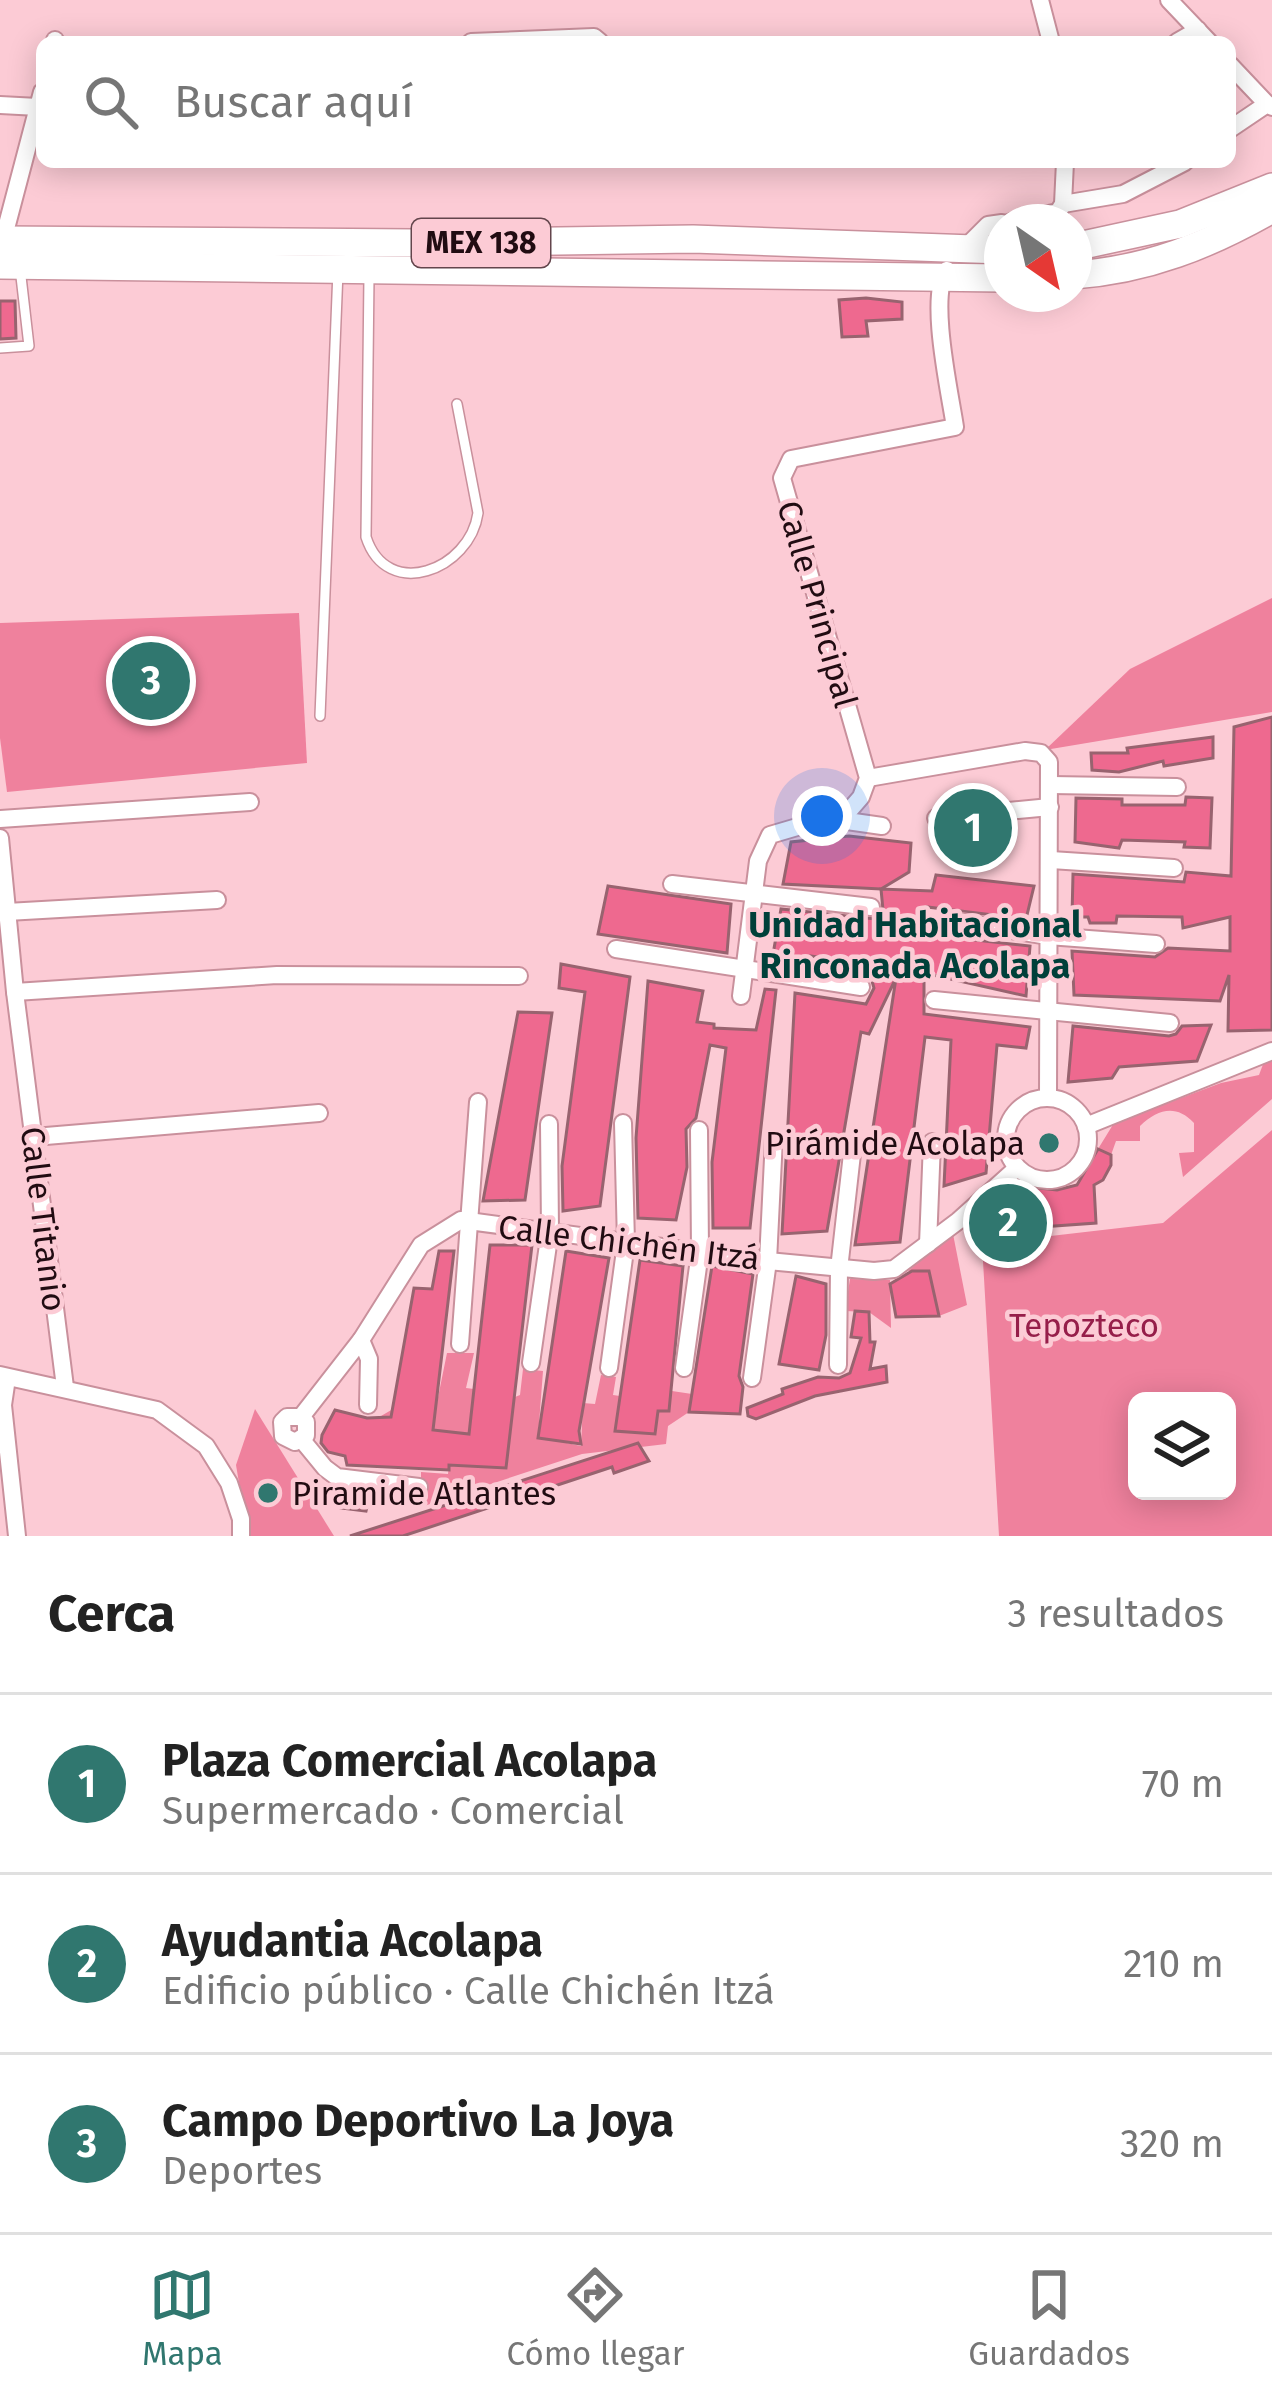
<!DOCTYPE html>
<html lang="es">
<head>
<meta charset="utf-8">
<style>
	body { margin:0; font-family:"Fira Sans",sans-serif; background:#f6f6f6; color:#222 }
	.controls { position:absolute; right:36px; bottom:36px; display:grid; overflow:hidden; border-radius:18px; box-shadow:0 6px 30px #0003 }
	.controls button { width:108px; height:108px; display:grid; place-items:center; padding:0; border:0; border-bottom:3px solid #e0e0e0; background:#fff; color:#222; font:60px sans-serif }
	.compass { position:absolute; left:984px; top:204px; width:108px; height:108px; border-radius:50%; background:#fff; box-shadow:0 6px 30px #0003; rotate:146deg }
	.you { position:absolute; left:822px; top:816px; width:42px; height:42px; margin:-30px; border:9px solid #fff; border-radius:50%; background:#1a73e8; box-shadow:0 0 0 18px #1a73e833 }
	.badge { display:grid; place-items:center; width:78px; height:78px; border-radius:50%; background:#30776f; color:#fff; font-size:39px; font-weight:700 }
	.pin { position:absolute; translate:-50% -50%; border:6px solid #fff; box-shadow:0 3px 12px #0006 }
	.list { margin:0; padding:0; list-style:none }
	h2 { display:flex; justify-content:space-between; align-items:center; height:156px; margin:0; padding:0 48px; font-size:51px }
	h2 small { font-size:39px; font-weight:400; color:#767676 }
	.list li { display:grid; grid-template-columns:78px 1fr auto; gap:36px; align-items:center; box-sizing:border-box; height:180px; padding:0 48px; border-top:3px solid #e0e0e0 }
	.list b { display:block; font-size:45px; white-space:nowrap }
	.list p { margin:0; font-size:39px; white-space:nowrap; color:#767676 }
	.list em { font-size:39px; font-style:normal; color:#767676 }
	.icon { flex:none; width:66px; height:66px; fill:none; stroke:currentColor; stroke-width:2; stroke-linecap:round; stroke-linejoin:round }
	.map { position:relative; flex:none; width:1272px; height:1536px; overflow:hidden }
	.search { position:absolute; background:#fff; box-shadow:0 6px 30px #0003; left:36px; right:36px; top:36px; height:132px; display:flex; align-items:center; gap:30px; box-sizing:border-box; padding:0 42px; border-radius:18px; color:#767676; font-size:45px }
	.sheet { height:696px; background:#fff }
	nav { display:flex; justify-content:space-around; align-items:center; box-sizing:border-box; height:168px; border-top:3px solid #e0e0e0; background:#fff; font-size:33px; color:#767676 }
	nav a { display:grid; justify-items:center; gap:6px }
	nav .on { color:#30776f }
	.map>svg:first-child { display:block }
	.green { fill:#ef819d; fill-rule:evenodd }
	.building { fill:#ee698f; stroke:#98636f; stroke-width:3 }
	.lines { fill:none; stroke-linecap:round; stroke-linejoin:round }
	.service-casing { stroke:#c9909c; stroke-width:12 }
	.minor-casing { stroke:#c9909c; stroke-width:20 }
	.primary-casing { stroke:#c9909c; stroke-width:30 }
	.service { stroke:#fff; stroke-width:9 }
	.minor { stroke:#fff; stroke-width:16 }
	.primary { stroke:#fff; stroke-width:27 }
	.poi-dot { fill:#30776f; stroke:#fccbd5; stroke-width:4.5 }
	.labels { text-anchor:middle; stroke-width:9; stroke-linejoin:round; paint-order:stroke }
	.shield { fill:#fccbd5; stroke:#63454c; stroke-width:3 }
	.shield-label { font-size:30px; font-weight:bold; fill:#210c12 }
	.street-label { font-size:33px; fill:#210c12; stroke:#fccbd5 }
	.poi-label { font-size:33px; fill:#210c12; stroke:#fccbd5; text-anchor:end }
	.park-label { font-size:33px; fill:#961e4a; stroke:#fccbd5 }
	.neighbourhood-label { font-size:36px; font-weight:bold; fill:#00403a; stroke:#fccbd5 }
</style>
</head>
<body>
<div class="map">
<svg width="1272" height="1536" viewBox="0 0 1272 1536">
	<rect width="100%" height="100%" fill="#fccbd5"/>
	<g class="green">
		<path d="M1272,598V712L1045,750L1130,669Z"/>
		<path d="M299,613L307,763L7,792L0,738V623Z"/>
		<path d="M1272,1057V1099L1183,1177L1179,1153L1194,1152V1123C1176,1104 1158,1109 1140,1126V1141H1116L1111,1155L1098,1149L1114,1123L1221,1083L1259,1075L1265,1059Z"/>
		<path d="M1272,1130V1536H999L982,1244L1163,1223ZM1137,1401H1227V1491H1137Z"/>
		<path d="M953,1234L967,1305L939,1316L929,1271H908Z"/>
		<path d="M850,1279L890,1280L891,1328L869,1312L845,1311Z"/>
		<path d="M447,1353H474L466,1388L474,1389L505,1468L515,1397L520,1395L523,1369L543,1371L538,1437L581,1446L583,1403L595,1404L601,1375L616,1377L613,1395L620,1396L616,1431L654,1434L658,1411H668L672,1391L692,1394L689,1412L668,1426L666,1444L582,1454L421,1507V1472L448,1474L452,1433L381,1425V1416L393,1409L435,1412Z"/>
		<path d="M255,1409L334,1536H248L236,1465Z"/>
	</g>
	<g class="building">
		<path d="M866,298L902,302V319L866,321L868,336L842,337L839,300Z"/>
		<path d="M0,301H15L16,338L0,339Z"/>
		<path d="M1272,717V1030L1228,1031L1229,975L1220,1001L1074,995L1072,951L1155,957L1168,948L1230,951V917L1183,928L1182,917L1117,916L1116,923H1090L1088,917H1072L1073,874L1184,882L1186,872L1231,876L1234,727Z"/>
		<path d="M1213,737V758L1164,766L1163,761L1119,772L1092,770L1091,753H1128L1127,748Z"/>
		<path d="M1186,797L1212,798L1210,848L1184,847L1185,842L1122,840L1119,848L1075,842L1076,798L1122,799V805H1185Z"/>
		<path d="M849,836L911,843L909,872L881,889L783,884L791,842Z"/>
		<path d="M936,875L1034,886L1026,919L927,907L921,934L1030,946L1026,996L924,973V1014L1030,1027L1026,1048L997,1045L986,1173L944,1186L951,1040L925,1037L900,1242L855,1245L896,978L869,1034L861,1032L827,1231L782,1234L795,993L866,1004L874,988L870,974L879,966L811,956L812,965L772,960L781,909L875,919L883,910L881,889L932,891Z"/>
		<path d="M608,886L731,904L727,953L598,934Z"/>
		<path d="M561,964L630,977L600,1206L563,1211L562,1166L585,992L559,988Z"/>
		<path d="M648,981L703,991L697,1022L714,1024V1028L756,1030L765,989L776,990L750,1228H713L712,1162L726,1048L710,1045L696,1118L686,1129L687,1167L676,1220L638,1218L636,1138Z"/>
		<path d="M518,1012L552,1013L525,1200L483,1201Z"/>
		<path d="M1211,1025L1197,1061L1119,1067L1112,1078L1068,1082L1073,1026L1169,1036L1176,1034L1182,1026Z"/>
		<path d="M1098,1149L1111,1155V1165L1103,1180L1094,1185L1096,1223L969,1232L1012,1189L1030,1187L1057,1190L1077,1185Z"/>
		<path d="M490,1245H532L506,1468L449,1465V1470L347,1465L345,1456L328,1452L321,1443L322,1435L335,1410L367,1418L391,1417L414,1288L432,1289L439,1251H454L433,1430L469,1434Z"/>
		<path d="M566,1251L609,1258L579,1431L581,1444L538,1438Z"/>
		<path d="M640,1260L683,1266L669,1411H658L655,1434L615,1431Z"/>
		<path d="M712,1266L753,1274L739,1376L743,1387L740,1414L689,1412Z"/>
		<path d="M912,1271H929L939,1316L896,1317L890,1284Z"/>
		<path d="M796,1276L826,1284V1335L819,1370L779,1364Z"/>
		<path d="M855,1311L869,1312L870,1342H875L870,1369L886,1366L887,1382L815,1396L756,1419L748,1416L747,1408L783,1394L782,1389L818,1377L839,1378L850,1373L861,1338L851,1337Z"/>
		<path d="M638,1443L649,1461L614,1473L612,1467L403,1536H350Z"/>
		<path d="M342,1491L370,1494L366,1511L341,1508Z"/>
	</g>
	<g class="lines">
		<g class="service-casing">
			<g id="service">
				<path d="M369,276L366,537C387,602 470,570 478,513L457,404"/>
				<path d="M0,348L29,346L20,268"/>
				<path d="M320,716L338,271"/>
			</g>
		</g>
		<g class="minor-casing">
			<g id="minor">
				<path d="M1040,0L1051,42"/>
				<path d="M1169,0L1209,42"/>
				<path d="M55,42V40"/>
				<path d="M471,42L594,37L600,42"/>
				<path d="M1177,42L1198,30"/>
				<path d="M1230,65L1267,104"/>
				<path d="M0,105L38,107"/>
				<path d="M1230,129L1267,104L1272,107"/>
				<path d="M1063,204L1123,194L1185,162"/>
				<path d="M1011,222L1058,212L1063,204L1065,162"/>
				<path d="M3,240L42,92"/>
				<path d="M963,250L988,225L1002,223"/>
				<path d="M868,778L1025,751L1041,753L1049,762L1048,1098"/>
				<path d="M1051,785L1177,787"/>
				<path d="M848,812L847,821L882,826"/>
				<path d="M936,818L1050,807"/>
				<path d="M0,819L250,802"/>
				<path d="M0,838L15,992L65,1387"/>
				<path d="M1051,860L1174,868"/>
				<path d="M672,884L871,907"/>
				<path d="M7,912L217,900"/>
				<path d="M950,920L1048,936L1156,944"/>
				<path d="M616,949L861,987"/>
				<path d="M15,992L277,975L519,976"/>
				<path d="M741,996L758,861L770,835L848,812L861,797L868,778L782,478L791,459L955,427C950,393 928,296 947,270"/>
				<path d="M934,1000L1170,1023"/>
				<circle cx="1047" cy="1139" r="41"/>
				<path d="M1086,1126L1272,1051"/>
				<path d="M34,1137L319,1113"/>
				<path d="M928,1244L932,1142"/>
				<path d="M361,1340L369,1359L368,1405"/>
				<path d="M460,1344L478,1102"/>
				<path d="M531,1363L550,1231L549,1124"/>
				<path d="M838,1365L839,1269L853,1145"/>
				<path d="M609,1368L626,1243L623,1123"/>
				<path d="M684,1368L700,1252L699,1130"/>
				<path d="M0,1375L157,1410L206,1446L229,1483L241,1519V1536"/>
				<path d="M7,1378L3,1405L17,1536"/>
				<path d="M752,1378L768,1261L774,1138"/>
				<path d="M301,1417L306,1422V1435L295,1442L283,1436L282,1422L287,1417H301L361,1340L421,1245L461,1220L768,1261L874,1271L894,1269L958,1221L1017,1168"/>
				<path d="M302,1440L325,1468L337,1477L419,1487"/>
			</g>
		</g>
		<g class="primary-casing">
			<g id="primary">
				<path d="M0,240L413,243L693,239L1002,250"/>
				<path d="M1074,247L1180,224L1272,187"/>
				<path d="M0,265L1002,278"/>
				<path d="M1074,275C1147,270 1209,245 1272,209"/>
			</g>
		</g>
		<use href="#service" class="service"/>
		<use href="#minor" class="minor"/>
		<use href="#primary" class="primary"/>
	</g>
	<g class="poi-dot">
		<circle cx="1049" cy="1143" r="12"/>
		<circle cx="268" cy="1493" r="12"/>
	</g>
	<g class="labels">
		<rect class="shield" x="412" y="219" width="138" height="48" rx="9"/>
		<g class="shield-label">
			<text x="481" y="253">MEX 138</text>
		</g>
		<g class="street-label">
			<text transform="translate(818 604) rotate(74)" y="12">Calle Principal</text>
			<text transform="translate(44 1219) rotate(83)" y="12">Calle Titanio</text>
			<text transform="translate(629 1242) rotate(7)" y="12">Calle Chichén Itzá</text>
		</g>
		<g class="poi-label">
			<text x="1025" y="1155">Pirámide Acolapa</text>
			<text x="292" y="1505" text-anchor="start">Piramide Atlantes</text>
		</g>
		<g class="park-label">
			<text x="1084" y="1337">Tepozteco</text>
		</g>
		<g class="neighbourhood-label">
			<text x="915" y="937">Unidad Habitacional<tspan x="915" dy="41">Rinconada Acolapa</tspan></text>
		</g>
	</g>
</svg>
<div class="controls">
<button><svg class="icon" aria-label="layers" viewBox="0 0 24 24"><path d="M12 4l9 5-9 5-9-5zM3 14l9 5 9-5"/></svg></button>
</div>
<svg class="compass" viewBox="-18 -18 36 36"><path d="M0-13l5 13h-10z" fill="#e53935"/><path d="M0 13l5-13h-10z" fill="#767676"/></svg>
<div class="you"></div>
<div class="pin badge" style="left:973px;top:828px">1</div>
<div class="pin badge" style="left:1008px;top:1223px">2</div>
<div class="pin badge" style="left:151px;top:681px">3</div>
<div class="search"><svg class="icon" aria-label="search" viewBox="0 0 24 24"><circle cx="10" cy="10" r="6"/><path d="M15 15l6 6"/></svg>Buscar aquí</div>
</div>
<section class="sheet">
<h2>Cerca<small>3 resultados</small></h2>
<ul class="list">
<li><span class="badge">1</span><div><b>Plaza Comercial Acolapa</b><p>Supermercado · Comercial</p></div><em>70 m</em></li>
<li><span class="badge">2</span><div><b>Ayudantia Acolapa</b><p>Edificio público · Calle Chichén Itzá</p></div><em>210 m</em></li>
<li><span class="badge">3</span><div><b>Campo Deportivo La Joya</b><p>Deportes</p></div><em>320 m</em></li>
</ul>
</section>
<nav>
<a class="on"><svg class="icon" aria-label="map" viewBox="0 0 24 24"><path d="M3 6l6-2 6 2 6-2v14l-6 2-6-2-6 2zM9 4v14M15 6v14"/></svg>Mapa</a>
<a><svg class="icon" aria-label="directions" viewBox="0 0 24 24"><path d="M12 3l9 9-9 9-9-9zM9 14v-3h6M13 9l2 2-2 2"/></svg>Cómo llegar</a>
<a><svg class="icon" aria-label="saved" viewBox="0 0 24 24"><path d="M7 4h10v16l-5-4-5 4z"/></svg>Guardados</a>
</nav>
</body>
</html>
